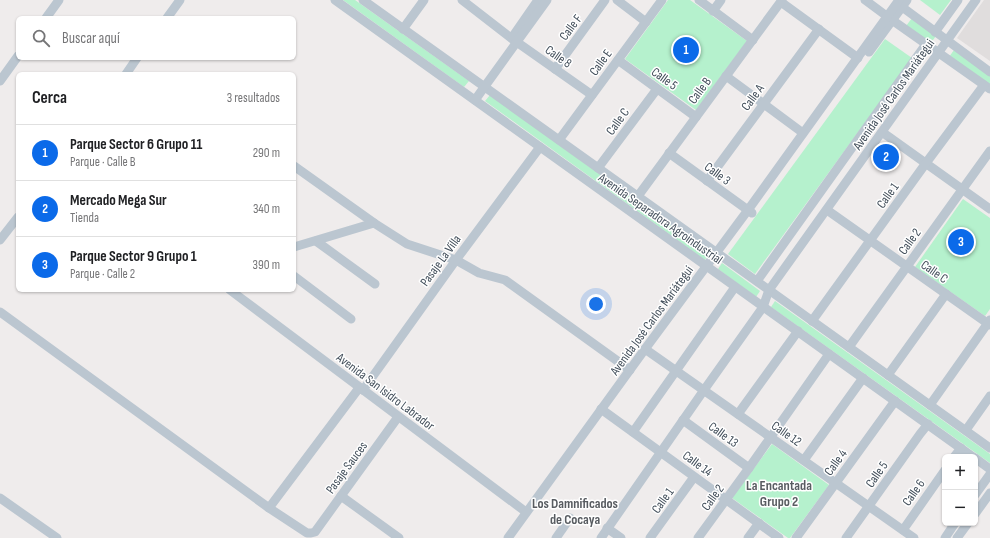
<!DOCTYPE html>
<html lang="es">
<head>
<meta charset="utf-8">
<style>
	body { margin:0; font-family:"Sofia Sans Condensed",sans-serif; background:#f2f2f2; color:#202124 }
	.controls { position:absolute; right:12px; bottom:12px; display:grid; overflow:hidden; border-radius:6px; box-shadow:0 1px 3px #0004 }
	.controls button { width:36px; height:36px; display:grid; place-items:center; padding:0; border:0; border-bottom:1px solid #e0e0e0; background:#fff; color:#202124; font:20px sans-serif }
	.you { position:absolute; left:596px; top:304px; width:14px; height:14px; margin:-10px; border:3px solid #fff; border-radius:50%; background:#1a73e8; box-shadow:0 0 0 6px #1a73e833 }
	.badge { display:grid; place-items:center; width:26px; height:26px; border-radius:50%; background:#0b6ae9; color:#fff; font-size:13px; font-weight:700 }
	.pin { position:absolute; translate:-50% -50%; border:2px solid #fff; box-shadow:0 1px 4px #0006 }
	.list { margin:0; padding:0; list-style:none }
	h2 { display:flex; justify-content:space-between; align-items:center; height:52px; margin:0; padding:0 16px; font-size:17px }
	h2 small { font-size:13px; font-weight:400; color:#757577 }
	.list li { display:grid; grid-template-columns:26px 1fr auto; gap:12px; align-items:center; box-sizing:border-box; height:56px; padding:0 16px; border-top:1px solid #e0e0e0 }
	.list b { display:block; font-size:15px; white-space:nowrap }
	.list p { margin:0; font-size:13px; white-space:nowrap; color:#757577 }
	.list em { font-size:13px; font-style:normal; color:#757577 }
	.icon { flex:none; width:22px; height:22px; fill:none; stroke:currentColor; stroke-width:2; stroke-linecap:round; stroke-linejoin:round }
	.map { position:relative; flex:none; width:990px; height:538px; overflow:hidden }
	.search { position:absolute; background:#fff; box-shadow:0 1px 3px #0004; left:16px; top:16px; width:280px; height:44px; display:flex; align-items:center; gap:10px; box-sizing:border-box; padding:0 14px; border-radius:6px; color:#757577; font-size:15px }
	.panel { position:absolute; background:#fff; box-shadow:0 1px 3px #0004; left:16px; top:72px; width:280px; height:220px; border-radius:6px }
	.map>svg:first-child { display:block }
	.education { fill:#e0dddd }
	.green { fill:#b5f1cd }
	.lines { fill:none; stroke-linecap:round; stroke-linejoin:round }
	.minor { stroke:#bbc6d0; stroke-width:9 }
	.labels { text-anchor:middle; stroke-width:3; stroke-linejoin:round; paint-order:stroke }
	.street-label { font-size:13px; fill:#434f5b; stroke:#fff }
	.neighbourhood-label { font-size:14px; font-weight:bold; fill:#585c61; stroke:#fff }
</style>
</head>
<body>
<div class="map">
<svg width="990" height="538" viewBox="0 0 990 538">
	<rect width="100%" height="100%" fill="#efecec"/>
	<path class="education" d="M984,0H990V61L957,38Z"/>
	<g class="green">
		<path d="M343,0H355L469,81L464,87Z"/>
		<path d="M668,0H690L747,41L696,110L625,59Z"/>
		<path d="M920,0H951L940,15Z"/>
		<path d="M912,18L936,36L930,44L906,26Z"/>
		<path d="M885,39L912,58L755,274L728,254Z"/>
		<path d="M954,50L990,76V86L949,57Z"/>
		<path d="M490,95L709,253L705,260L485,101Z"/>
		<path d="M963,199L990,218V309L985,316L915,267Z"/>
		<path d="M722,263L760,291L756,297L718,269Z"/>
		<path d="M775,301L990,454V463L771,307Z"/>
		<path d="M772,444L829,485L790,538H788L732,498Z"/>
	</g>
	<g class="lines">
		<g class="minor">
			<path d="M335,0L973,457"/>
			<path d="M363,0L990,448"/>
			<path d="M462,0L511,38L592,95"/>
			<path d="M617,0L646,22"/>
			<path d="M699,0L753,40"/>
			<path d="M865,0L892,20L990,89"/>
			<path d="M781,2L858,58"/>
			<path d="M898,4L990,72"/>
			<path d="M713,11L721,0"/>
			<path d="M46,18L59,0"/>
			<path d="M167,18L180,0"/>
			<path d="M403,29L424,0"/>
			<path d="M935,32L958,0"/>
			<path d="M513,36L538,0"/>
			<path d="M869,52L907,0"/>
			<path d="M618,60L696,117"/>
			<path d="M555,69L605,0"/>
			<path d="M126,74L137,58"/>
			<path d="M726,76L803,133"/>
			<path d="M0,81L18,56"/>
			<path d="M475,100L547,0"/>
			<path d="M882,132L990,209"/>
			<path d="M559,140L662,0"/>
			<path d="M669,153L752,213"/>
			<path d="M294,166L374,223L407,244L456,260L479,273L505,280L630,370"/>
			<path d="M598,168L657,89"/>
			<path d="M707,181L819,29"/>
			<path d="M638,196L782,0"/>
			<path d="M827,210L990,325"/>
			<path d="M0,240L18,217"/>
			<path d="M316,241L375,284"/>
			<path d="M294,247L374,223"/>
			<path d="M294,276L351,319"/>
			<path d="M757,281L926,44"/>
			<path d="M230,290L526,512"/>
			<path d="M0,312L269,508L307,533H311L315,532L398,417"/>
			<path d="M812,321L926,163L984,85"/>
			<path d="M849,347L990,151"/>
			<path d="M645,349L914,538"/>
			<path d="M888,375L946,294"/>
			<path d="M363,390L456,260L540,147"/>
			<path d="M930,405L990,320"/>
			<path d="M601,409L779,538"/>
			<path d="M738,414L798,331"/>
			<path d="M683,420L749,468"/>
			<path d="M966,430L990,396"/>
			<path d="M633,432L735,287"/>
			<path d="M954,457L961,448"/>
			<path d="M975,458L990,469"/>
			<path d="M804,460L863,378"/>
			<path d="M975,495L990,474"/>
			<path d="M341,496L399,538"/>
			<path d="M0,498L57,538"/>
			<path d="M269,508L359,388"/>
			<path d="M975,514L990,493"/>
			<path d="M607,528L621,538"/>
			<path d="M903,530L945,470"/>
			<path d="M508,538L645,349L748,210L899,0"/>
			<path d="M556,538L570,518"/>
			<path d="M601,538L704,390L763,307L769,290L976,0"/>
			<path d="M650,538L694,477"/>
			<path d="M698,538L749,468L829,354"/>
			<path d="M748,538L759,523"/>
			<path d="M796,538L895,401"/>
			<path d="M846,538L920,434L928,424"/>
			<path d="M945,538L955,523"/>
			<path d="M957,538L968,523"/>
		</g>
	</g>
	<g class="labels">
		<g class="street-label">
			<text transform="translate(570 27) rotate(-53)" y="5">Calle F</text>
			<text transform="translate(559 56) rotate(35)" y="5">Calle 8</text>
			<text transform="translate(600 62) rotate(-54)" y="5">Calle E</text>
			<text transform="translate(665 78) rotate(36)" y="5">Calle 5</text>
			<text transform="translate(699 90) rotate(-54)" y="5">Calle B</text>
			<text transform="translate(893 94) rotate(-55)" y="5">Avenida José Carlos Mariátegui</text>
			<text transform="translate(752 97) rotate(-54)" y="5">Calle A</text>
			<text transform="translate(617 121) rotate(-54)" y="5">Calle C</text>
			<text transform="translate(718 173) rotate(36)" y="5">Calle 3</text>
			<text transform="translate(887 195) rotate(-54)" y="5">Calle 1</text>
			<text transform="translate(661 218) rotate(35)" y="5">Avenida Separadora Agroindustrial</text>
			<text transform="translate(909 241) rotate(-54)" y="5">Calle 2</text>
			<text transform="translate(440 260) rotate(-54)" y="5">Pasaje La Villa</text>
			<text transform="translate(935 271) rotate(35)" y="5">Calle C</text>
			<text transform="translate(651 320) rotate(-54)" y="5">Avenida José Carlos Mariátegui</text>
			<text transform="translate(386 391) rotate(37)" y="5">Avenida San Isidro Labrador</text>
			<text transform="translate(787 433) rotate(35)" y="5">Calle 12</text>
			<text transform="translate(724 434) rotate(36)" y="5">Calle 13</text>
			<text transform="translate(835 462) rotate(-54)" y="5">Calle 4</text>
			<text transform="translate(698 463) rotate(36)" y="5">Calle 14</text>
			<text transform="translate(346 467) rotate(-54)" y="5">Pasaje Sauces</text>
			<text transform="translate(876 474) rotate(-55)" y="5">Calle 5</text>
			<text transform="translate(913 492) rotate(-55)" y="5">Calle 6</text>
			<text transform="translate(712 497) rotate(-54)" y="5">Calle 2</text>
			<text transform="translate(662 500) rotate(-54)" y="5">Calle 1</text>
		</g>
		<g class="neighbourhood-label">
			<text x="779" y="490">La Encantada<tspan x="779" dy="16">Grupo 2</tspan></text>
			<text x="575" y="508">Los Damnificados<tspan x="575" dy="16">de Cocaya</tspan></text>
		</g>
	</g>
</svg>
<div class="controls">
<button>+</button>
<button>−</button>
</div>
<div class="you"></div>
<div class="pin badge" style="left:686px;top:50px">1</div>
<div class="pin badge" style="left:886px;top:157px">2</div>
<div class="pin badge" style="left:961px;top:242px">3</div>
<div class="search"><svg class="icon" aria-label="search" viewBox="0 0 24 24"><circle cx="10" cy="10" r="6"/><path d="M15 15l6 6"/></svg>Buscar aquí</div>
<section class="panel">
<h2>Cerca<small>3 resultados</small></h2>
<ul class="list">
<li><span class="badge">1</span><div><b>Parque Sector 6 Grupo 11</b><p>Parque · Calle B</p></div><em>290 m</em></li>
<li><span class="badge">2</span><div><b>Mercado Mega Sur</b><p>Tienda</p></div><em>340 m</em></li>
<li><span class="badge">3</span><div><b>Parque Sector 9 Grupo 1</b><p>Parque · Calle 2</p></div><em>390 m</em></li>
</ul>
</section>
</div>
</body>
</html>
